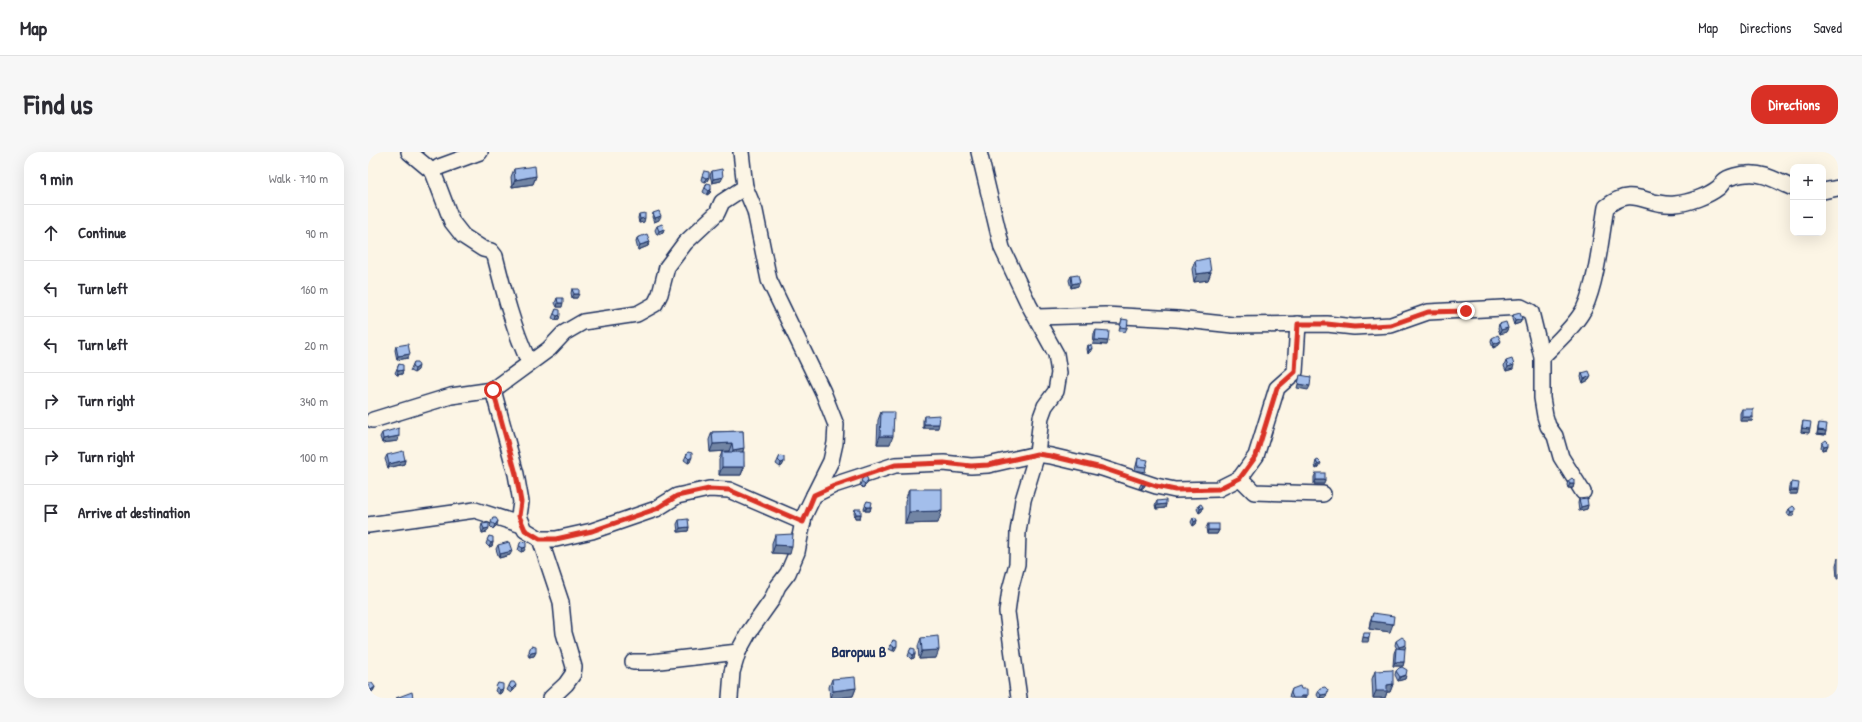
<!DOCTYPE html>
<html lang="en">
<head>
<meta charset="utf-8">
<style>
	body { margin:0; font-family:"Patrick Hand",sans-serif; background:#f7f7f7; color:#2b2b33 }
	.controls { position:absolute; right:12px; top:12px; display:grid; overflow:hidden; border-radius:8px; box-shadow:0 4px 16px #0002 }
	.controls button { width:36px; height:36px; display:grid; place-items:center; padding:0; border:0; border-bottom:1px solid #e1e1e2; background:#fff; color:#2b2b33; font:20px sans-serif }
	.stop { position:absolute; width:12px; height:12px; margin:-9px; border:3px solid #d93025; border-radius:50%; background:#fff }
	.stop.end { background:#d93025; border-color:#fff; box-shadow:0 1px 4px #0008 }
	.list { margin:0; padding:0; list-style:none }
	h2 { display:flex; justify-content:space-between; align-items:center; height:52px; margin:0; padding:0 16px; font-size:17px }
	h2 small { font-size:13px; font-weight:400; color:#7c7c81 }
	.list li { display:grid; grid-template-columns:26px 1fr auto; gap:12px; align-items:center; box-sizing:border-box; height:56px; padding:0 16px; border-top:1px solid #e1e1e2 }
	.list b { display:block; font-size:15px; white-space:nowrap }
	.list em { font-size:13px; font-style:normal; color:#7c7c81 }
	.icon { flex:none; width:22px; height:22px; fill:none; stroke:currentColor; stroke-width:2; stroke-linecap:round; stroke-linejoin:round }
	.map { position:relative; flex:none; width:1470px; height:546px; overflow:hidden; border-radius:16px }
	header { display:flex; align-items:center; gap:24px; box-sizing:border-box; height:56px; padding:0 20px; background:#fff; border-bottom:1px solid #e1e1e2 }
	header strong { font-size:19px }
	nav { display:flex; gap:22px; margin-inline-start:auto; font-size:14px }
	.intro { display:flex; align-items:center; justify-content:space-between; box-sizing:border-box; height:96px; padding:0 24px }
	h1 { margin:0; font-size:28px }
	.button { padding:10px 18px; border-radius:16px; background:#d93025; color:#fff; font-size:14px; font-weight:700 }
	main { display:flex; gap:24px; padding:0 24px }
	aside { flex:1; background:#fff; border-radius:16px; box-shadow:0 4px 16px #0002 }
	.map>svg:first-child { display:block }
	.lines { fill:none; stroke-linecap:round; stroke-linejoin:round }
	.minor-casing { stroke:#1b2f5e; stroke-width:18 }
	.minor { stroke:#fcf5e5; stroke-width:15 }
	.wall { fill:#8ca3ca; stroke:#1b2f5e }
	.shaded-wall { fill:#7285a4; stroke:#1b2f5e }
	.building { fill:#a3beeb; stroke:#1b2f5e }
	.route { stroke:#d93025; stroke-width:5 }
	.labels { text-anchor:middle; stroke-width:3.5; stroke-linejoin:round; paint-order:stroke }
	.quarter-label { font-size:15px; font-weight:bold; fill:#1b2f5e; stroke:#fcf5e5 }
</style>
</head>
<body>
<header>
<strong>Map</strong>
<nav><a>Map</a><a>Directions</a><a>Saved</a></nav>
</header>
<div class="intro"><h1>Find us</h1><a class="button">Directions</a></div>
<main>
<aside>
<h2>9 min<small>Walk · 710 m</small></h2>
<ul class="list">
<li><svg class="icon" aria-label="ahead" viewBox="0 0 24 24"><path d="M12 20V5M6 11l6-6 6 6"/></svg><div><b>Continue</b></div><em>90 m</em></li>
<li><svg class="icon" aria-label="left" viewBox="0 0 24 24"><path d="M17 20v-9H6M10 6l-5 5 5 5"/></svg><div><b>Turn left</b></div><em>160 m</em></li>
<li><svg class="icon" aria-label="left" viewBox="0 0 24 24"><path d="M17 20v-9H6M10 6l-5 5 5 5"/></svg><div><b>Turn left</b></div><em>20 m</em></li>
<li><svg class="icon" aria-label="right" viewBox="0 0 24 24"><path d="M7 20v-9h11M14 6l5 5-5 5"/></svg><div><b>Turn right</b></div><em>340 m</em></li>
<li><svg class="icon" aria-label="right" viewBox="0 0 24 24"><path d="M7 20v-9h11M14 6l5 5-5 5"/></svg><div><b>Turn right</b></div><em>100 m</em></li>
<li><svg class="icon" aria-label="arrive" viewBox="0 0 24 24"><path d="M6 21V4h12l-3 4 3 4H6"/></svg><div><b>Arrive at destination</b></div></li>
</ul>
</aside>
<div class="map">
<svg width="1470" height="546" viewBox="0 0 1470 546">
	<rect width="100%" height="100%" fill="#fcf5e5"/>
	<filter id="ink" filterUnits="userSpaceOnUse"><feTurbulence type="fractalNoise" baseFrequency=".025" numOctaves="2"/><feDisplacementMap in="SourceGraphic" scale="8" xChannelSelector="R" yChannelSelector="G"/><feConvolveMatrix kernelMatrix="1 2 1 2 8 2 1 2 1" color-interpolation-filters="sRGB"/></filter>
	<g filter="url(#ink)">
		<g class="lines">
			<g class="minor-casing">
				<g id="minor">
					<path d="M41,0L65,20L84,70L95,84L115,97L123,99L127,104C136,140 145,176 161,210"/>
					<path d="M611,0L634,96L661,153L688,202L691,221L688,239L677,254L673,265L669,302L655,348L650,380L649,412L642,438L639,460L651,546"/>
					<path d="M65,20L71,15L112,0"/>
					<path d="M377,35L387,59L401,128L455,240L468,273L467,291L463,309L446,343"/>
					<path d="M1455,39L1470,36"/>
					<path d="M669,165L737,163L809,167L865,173L959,172L986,175L1023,173L1060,160L1153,155L1163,160L1174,205V246L1177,264L1180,274L1187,284L1193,305L1215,340"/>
					<path d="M1174,205C1187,192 1207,174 1216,157C1229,129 1233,85 1238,55C1267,32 1277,55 1307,52C1320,51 1340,44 1350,36C1353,34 1354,31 1356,29C1360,25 1373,22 1379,22C1396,20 1410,30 1425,36"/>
					<path d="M125,238L148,322L153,350L151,364L157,378L172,387H188L224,379L288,357L309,344L341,337L361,338L435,370"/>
					<path d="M5,268L83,244L125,238L181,197L196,181L215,170L269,162L287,152L292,142L299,115L317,91L349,61L354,50L377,35L373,0"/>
					<path d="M872,326L886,340L955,342"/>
					<path d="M0,373L107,358L154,373"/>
					<path d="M172,387L193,450L196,481L206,515L205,522L198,532L183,546"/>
					<path d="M265,510H283L370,500"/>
					<path d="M362,546L364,520L370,500L381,480L403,449L410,434L420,421L429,400L436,364L446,343L466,333L527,313L576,311L603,314L620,313L669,302L683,304L734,316L788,334L807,338L850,337L872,326L888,304L909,236L927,220L930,172"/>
				</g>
			</g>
			<use href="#minor" class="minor"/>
		</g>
		<g class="wall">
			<path d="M146,17L168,24L165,32L144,35L143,25Z"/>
			<path d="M344,19L353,29L344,31L342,23Z"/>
			<path d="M334,24L341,25L339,29L337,30L333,28Z"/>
			<path d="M339,31L343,37L342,41L339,43L335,40Z"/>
			<path d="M285,61L291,68L286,70L284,65Z"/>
			<path d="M271,62L276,70L271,71L270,66Z"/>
			<path d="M289,74L296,77L295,81L289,83L287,78Z"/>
			<path d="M269,86L282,90L280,94L270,98L268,90Z"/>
			<path d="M827,109L843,120L840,128L826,130L824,117Z"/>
			<path d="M703,124L710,134L703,136L701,128Z"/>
			<path d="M204,137L209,146H204L203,141Z"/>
			<path d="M189,146L194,155H189L187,151Z"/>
			<path d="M188,157L191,167L188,168L184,166Z"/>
			<path d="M1145,163L1154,167L1152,171L1146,173L1144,167Z"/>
			<path d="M754,167L759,176L757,180L751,179Z"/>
			<path d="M1131,172L1140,176L1138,180L1132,182L1130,176Z"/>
			<path d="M728,178L739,193L725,192L726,182Z"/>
			<path d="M1124,186L1131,193L1125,196L1123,190Z"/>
			<path d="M720,193L725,196L723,200L720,202L719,197Z"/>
			<path d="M28,194L40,206L29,208L27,198Z"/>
			<path d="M1138,209L1145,217L1138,219L1136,214Z"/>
			<path d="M46,210L50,218L46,221L42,219Z"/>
			<path d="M31,212L35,218L34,222L29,223L27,221Z"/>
			<path d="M1214,221L1223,224L1221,228L1215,231L1213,225Z"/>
			<path d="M1374,257L1385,265L1384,269H1372V261Z"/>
			<path d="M513,260L522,292H509L510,268Z"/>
			<path d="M556,264L570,276H555V268Z"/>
			<path d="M1435,269L1441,281L1433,280L1434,273Z"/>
			<path d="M1451,271L1458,279L1457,283L1449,282L1450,275Z"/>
			<path d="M375,279V300L376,315L373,323H351V308L354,300H361V299L342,300L341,288L344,280Z"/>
			<path d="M14,281L30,289L14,291L12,285Z"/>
			<path d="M1454,291L1460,293L1458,297L1454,298L1453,295Z"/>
			<path d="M320,300L322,310L320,311L316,308Z"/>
			<path d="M19,303L37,308L36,312L20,316L17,307Z"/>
			<path d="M412,304L416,310L414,314L412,315L408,312Z"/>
			<path d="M770,306L778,315L777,320L767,318Z"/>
			<path d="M948,309L951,315L948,317L947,313Z"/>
			<path d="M948,321L956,332H946V325Z"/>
			<path d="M495,325L500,328L499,332L495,336L492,333Z"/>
			<path d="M1200,329L1206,332L1205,336H1200L1199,333Z"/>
			<path d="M1424,330L1429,342H1421L1422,334Z"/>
			<path d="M778,331L776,335L773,337L771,336L773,332Z"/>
			<path d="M541,337L570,371L537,372V349Z"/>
			<path d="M1211,347L1220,353L1219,357L1211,359L1210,351Z"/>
			<path d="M499,349L503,355L502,359H497L496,357Z"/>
			<path d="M789,349L798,352L797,356L788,357L787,353Z"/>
			<path d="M831,353L834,359L831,361L829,357Z"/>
			<path d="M487,357L493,362L492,366H487L486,361Z"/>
			<path d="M1421,357L1425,364H1421L1419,361Z"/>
			<path d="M125,366L129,373L125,377L122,374Z"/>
			<path d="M825,366L829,368L828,372L825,374L823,370Z"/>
			<path d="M311,368L321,375L320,379L310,380L309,372Z"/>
			<path d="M114,372L119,380L114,381L113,376Z"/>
			<path d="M840,372L851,378L849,382H839L838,376Z"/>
			<path d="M407,383L422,402L404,401V391Z"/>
			<path d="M121,384L125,390L124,394L121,395L118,392Z"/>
			<path d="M153,389L156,399L153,400L150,398Z"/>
			<path d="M130,393L142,403L131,406L128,397Z"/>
			<path d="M1470,406V427H1469L1468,413Z"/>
			<path d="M1005,461L1022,480L1001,477L1002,469Z"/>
			<path d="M553,486L568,506L551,507L550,494Z"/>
			<path d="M525,488L527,498L525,499L521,497Z"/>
			<path d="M1028,489L1037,497H1035L1036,510L1035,514H1025L1026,501L1028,496L1029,497L1027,493Z"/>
			<path d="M163,494L168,500L166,504L161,505L160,503Z"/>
			<path d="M543,496L547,502L546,506L543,507L540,504Z"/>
			<path d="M1007,519L1025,532L1022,540H1019L1017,546H1005L1004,527Z"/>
			<path d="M1028,519L1038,523L1037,527L1030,529L1027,523Z"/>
			<path d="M464,527L488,536L485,544L470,546H462L461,535Z"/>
			<path d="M143,530L147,537L143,541L139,538Z"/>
			<path d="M130,531L135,537L133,541L131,542L127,539Z"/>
			<path d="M0,535H7L5,539L2,542L0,541Z"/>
			<path d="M952,536L959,542L957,546H951L949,543Z"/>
			<path d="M924,537L938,546H922L921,545Z"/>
		</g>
		<g class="shaded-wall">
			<path d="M168,24L165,32L144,35L147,28Z"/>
			<path d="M341,25L339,29L337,30L338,26Z"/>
			<path d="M355,25L353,29L344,31L345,27Z"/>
			<path d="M343,37L342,41L339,43L341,39Z"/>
			<path d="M293,64L291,68L286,70L287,66Z"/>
			<path d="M277,66L276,70L271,71L272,67Z"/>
			<path d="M296,77L295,81L289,83L291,79Z"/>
			<path d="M282,90L280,94L270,98L272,93Z"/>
			<path d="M843,120L840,128L826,130L829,122Z"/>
			<path d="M712,130L710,134L703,136L704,132Z"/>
			<path d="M206,142H211L209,146H204Z"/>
			<path d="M190,151H195L194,155H189Z"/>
			<path d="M192,163L191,167L188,168L189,164Z"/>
			<path d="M1154,167L1152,171L1146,173L1147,169Z"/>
			<path d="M1140,176L1138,180L1132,182L1133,178Z"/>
			<path d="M727,188L740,189L739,193L725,192Z"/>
			<path d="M1133,189L1131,193L1125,196L1126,192Z"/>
			<path d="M725,196L723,200L720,202L721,198Z"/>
			<path d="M42,202L40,206L29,208L30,204Z"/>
			<path d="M1146,213L1145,217L1138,219L1140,215Z"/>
			<path d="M51,214L50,218L46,221L47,217Z"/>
			<path d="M35,218L34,222L29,223L30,219Z"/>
			<path d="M1223,224L1221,228L1215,231L1216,227Z"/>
			<path d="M930,232L942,234L940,238L929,236Z"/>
			<path d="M1374,265H1385L1384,269H1372Z"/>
			<path d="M556,272H571L570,276H555Z"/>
			<path d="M1434,276L1442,277L1441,281L1433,280Z"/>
			<path d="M1450,278L1458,279L1457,283L1449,282Z"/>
			<path d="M31,284L30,289L14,291L15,287Z"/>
			<path d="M512,284H525L522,292H509Z"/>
			<path d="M364,291L361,299L342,300L345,292Z"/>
			<path d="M1460,293L1458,297L1454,298L1456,294Z"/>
			<path d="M376,296L373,304L362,306L365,298Z"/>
			<path d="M324,305L322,310L320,311L321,307Z"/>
			<path d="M37,308L36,312L20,316L21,312Z"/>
			<path d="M416,310L414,314L412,315L413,311Z"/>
			<path d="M953,311L951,315L948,317L950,313Z"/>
			<path d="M354,315H376L373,323H351Z"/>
			<path d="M500,328L499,332L495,336L497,332Z"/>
			<path d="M948,328H957L956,332H946Z"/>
			<path d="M778,331L776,335L773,337L775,333Z"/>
			<path d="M1202,332H1206L1205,336H1200Z"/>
			<path d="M1423,338H1430L1429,342H1421Z"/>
			<path d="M798,352L797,356L788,357L789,353Z"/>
			<path d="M1220,353L1219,357L1211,359L1213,355Z"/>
			<path d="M499,355H503L502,359H497Z"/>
			<path d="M835,355L834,359L831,361L832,357Z"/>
			<path d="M574,359L570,371L537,372L541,360Z"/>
			<path d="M1427,359L1425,364H1421L1423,360Z"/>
			<path d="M488,362H493L492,366H487Z"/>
			<path d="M829,368L828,372L825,374L826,370Z"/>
			<path d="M130,369L129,373L125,377L127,373Z"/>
			<path d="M321,375L320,379L310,380L312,376Z"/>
			<path d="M121,376L119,380L114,381L116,377Z"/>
			<path d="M840,378H851L849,382H839Z"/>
			<path d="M125,390L124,394L121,395L123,391Z"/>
			<path d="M407,393L424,394L422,402L404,401Z"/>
			<path d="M158,395L156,399L153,400L155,396Z"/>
			<path d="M144,399L142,403L131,406L132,402Z"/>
			<path d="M1003,469L1025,472L1022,480L1001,477Z"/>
			<path d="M995,485L1001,486L1000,490H994Z"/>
			<path d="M1038,493L1037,497L1030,499L1031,495Z"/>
			<path d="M529,494L527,498L525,499L526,495Z"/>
			<path d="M571,498L568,506L551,507L554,499Z"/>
			<path d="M168,500L166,504L161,505L163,501Z"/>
			<path d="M547,502L546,506L543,507L545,503Z"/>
			<path d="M1027,510H1036L1035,514H1025Z"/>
			<path d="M1038,523L1037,527L1030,529L1032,525Z"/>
			<path d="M1025,532L1022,540H1019L1017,546H1005L1008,539L1019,533Z"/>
			<path d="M148,533L147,537L143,541L144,537Z"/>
			<path d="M7,535L5,539L2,542L3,538Z"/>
			<path d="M488,536L485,544L470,546H463L465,539Z"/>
			<path d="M135,537L133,541L131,542L132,538Z"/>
			<path d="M959,542L957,546H952L953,543Z"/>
			<path d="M933,544H939L938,546H932Z"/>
		</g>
		<g class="building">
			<path d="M167,14L168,24L147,28L146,17Z"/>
			<path d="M354,17L355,25L345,27L344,19Z"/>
			<path d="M336,19L341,20V25L338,26L334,24Z"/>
			<path d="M339,31L343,32V37L341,39L337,36Z"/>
			<path d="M291,59L293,64L287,66L285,61Z"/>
			<path d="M277,61V66L272,67L271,62Z"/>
			<path d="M294,72L296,77L291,79L289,74Z"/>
			<path d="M279,82L282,90L272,93L269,86Z"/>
			<path d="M841,106L843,120L829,122L827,109Z"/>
			<path d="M710,123L712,130L704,132L703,124Z"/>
			<path d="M204,137H211V142H206Z"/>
			<path d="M189,146H195V151H190Z"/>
			<path d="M188,157L192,158V163L189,164L186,162Z"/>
			<path d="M1152,161L1154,167L1147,169L1145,163Z"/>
			<path d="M754,167L760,168L759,176L752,175Z"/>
			<path d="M1138,170L1140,176L1133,178L1131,172Z"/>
			<path d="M728,178L741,179L740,189L727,188Z"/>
			<path d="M1130,183L1133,189L1126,192L1124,186Z"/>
			<path d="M40,192L42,202L30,204L28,194Z"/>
			<path d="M720,193L724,194L725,196L721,198Z"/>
			<path d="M1144,207L1146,213L1140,215L1138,209Z"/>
			<path d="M46,210H49L51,214L47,217L44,215Z"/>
			<path d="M31,212L35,213V218L30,219L29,217Z"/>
			<path d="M1221,219L1223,224L1216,227L1214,221Z"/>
			<path d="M932,223L943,225L942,234L930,232Z"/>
			<rect x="1374" y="257" width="11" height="8"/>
			<path d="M513,260H526L525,284H512Z"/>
			<path d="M572,263L571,272H556V264Z"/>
			<path d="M1435,269L1443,270L1442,277L1434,276Z"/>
			<path d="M1451,271L1459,272L1458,279L1450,278Z"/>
			<path d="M31,276V284L15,287L14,281Z"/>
			<path d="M375,279L376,296L365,298L364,291L345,292L344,280Z"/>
			<path d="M1458,288L1460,290V293L1456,294L1454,291Z"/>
			<path d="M35,299L37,308L21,312L19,303Z"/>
			<path d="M320,300L324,301V305L321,307L318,304Z"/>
			<rect x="354" y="300" width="22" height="15"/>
			<path d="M412,304L416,305V310L413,311L410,308Z"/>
			<path d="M770,306L780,308L778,315L769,314Z"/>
			<path d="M950,308L953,311L950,313L948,309Z"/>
			<rect x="948" y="321" width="9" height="7"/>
			<path d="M498,324L500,328L497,332L493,329L495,325Z"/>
			<path d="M1204,326L1206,328V332H1202L1200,329Z"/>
			<path d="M775,328L778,331L775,333L773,332Z"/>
			<path d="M1424,330L1431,331L1430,338H1423Z"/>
			<path d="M541,337H574V359L541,360Z"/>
			<path d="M1219,346L1220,353L1213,355L1211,347Z"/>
			<path d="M798,348V352L789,353V349Z"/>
			<path d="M499,349L504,350L503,355H499L497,353Z"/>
			<path d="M833,352L835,355L832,357L831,353Z"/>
			<path d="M1425,354L1427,356V359L1423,360L1421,357Z"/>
			<path d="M487,357H493V362H488Z"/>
			<path d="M827,365L829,368L826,370L825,366Z"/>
			<path d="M125,366H128L130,369L127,373L123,370Z"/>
			<path d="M320,367L321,375L312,376L311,368Z"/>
			<path d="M121,371V376L116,377L114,372Z"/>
			<rect x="840" y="372" width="11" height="6"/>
			<path d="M425,382L424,394L407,393V383Z"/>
			<path d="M121,384L125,385V390L123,391L119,388Z"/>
			<path d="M153,389L158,390V395L155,396L151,394Z"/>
			<path d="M141,390L144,399L132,402L130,393Z"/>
			<path d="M1005,461L1026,464L1025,472L1003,469Z"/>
			<path d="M996,481H1002L1001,486L995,485Z"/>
			<path d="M570,484L571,498L554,499L553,486Z"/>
			<path d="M1034,485L1038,488V493L1031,495L1028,489Z"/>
			<path d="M525,488L529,489V494L526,495L523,493Z"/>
			<path d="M163,494L168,495V500L163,501L161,499Z"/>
			<path d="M543,496L547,497V502L545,503L541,500Z"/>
			<path d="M1028,496L1037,497L1036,510H1027Z"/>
			<path d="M1034,515L1039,518L1038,523L1032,525L1028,519L1031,516Z"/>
			<path d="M1025,518V532L1019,533V539H1008L1007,519Z"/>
			<path d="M487,525L488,536L465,539L464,527Z"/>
			<path d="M143,530H146L148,533L144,537L141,534Z"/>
			<path d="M1,531H4L7,535L3,538L0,536Z"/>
			<path d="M130,531L135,532V537L132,538L128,535Z"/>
			<path d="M932,534L933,537H939V544H933L932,546H925L923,541L924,537Z"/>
			<path d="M957,535L960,538L959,542L953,543L950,539L952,536Z"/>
			<path d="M44,540L45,546H28Z"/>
		</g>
	</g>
	<g class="lines" filter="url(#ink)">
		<path class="route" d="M125,238L148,322L153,350L151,364L157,378L172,387H188L224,379L288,357L309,344L341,337L361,338L435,370L446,343L466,334L527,313L576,311L603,314L620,313L669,302L683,304L734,316L788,334L807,338L850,337L872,326L888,304L909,236L927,220L930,172H959L986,175L1023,173L1060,160L1098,159"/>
	</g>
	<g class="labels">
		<g class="quarter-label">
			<text x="491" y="505">Baropuu B</text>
		</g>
	</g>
</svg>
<div class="controls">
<button>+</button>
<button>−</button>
</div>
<div class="stop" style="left:125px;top:238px"></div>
<div class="stop end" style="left:1098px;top:159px"></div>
</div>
</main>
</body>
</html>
